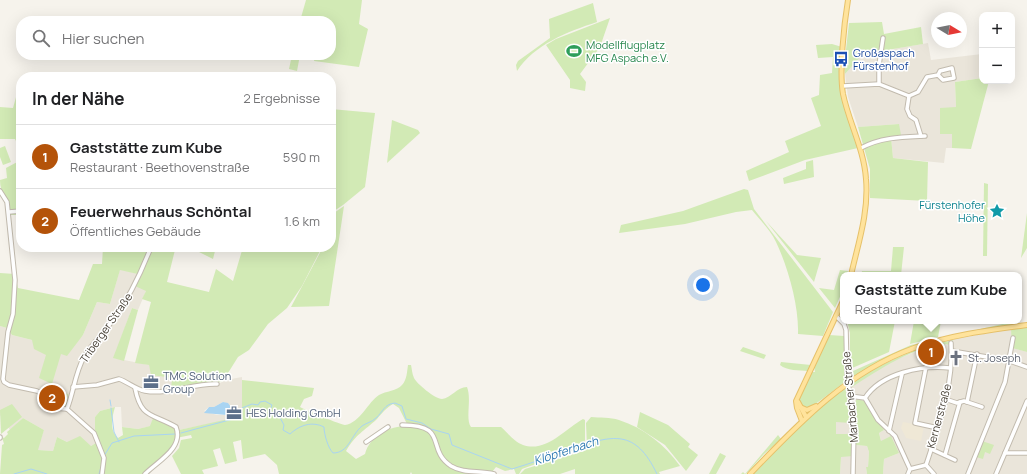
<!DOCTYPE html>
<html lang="de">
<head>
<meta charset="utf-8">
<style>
	body { margin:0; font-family:Manrope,sans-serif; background:#f2f2f2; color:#202124 }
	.controls { position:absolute; right:12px; top:12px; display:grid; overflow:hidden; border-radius:8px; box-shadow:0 4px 16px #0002 }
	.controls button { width:36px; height:36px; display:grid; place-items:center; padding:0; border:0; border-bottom:1px solid #e0e0e0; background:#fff; color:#202124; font:20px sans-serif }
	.compass { position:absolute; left:931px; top:12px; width:36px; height:36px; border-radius:50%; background:#fff; box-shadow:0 4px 16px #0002; rotate:100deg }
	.you { position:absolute; left:703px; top:285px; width:14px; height:14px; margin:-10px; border:3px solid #fff; border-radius:50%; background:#1a73e8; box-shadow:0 0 0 6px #1a73e833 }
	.badge { display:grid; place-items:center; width:26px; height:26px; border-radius:50%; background:#b45309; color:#fff; font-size:13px; font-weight:700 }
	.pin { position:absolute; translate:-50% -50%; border:2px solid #fff; box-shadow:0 1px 4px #0006 }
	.popup { position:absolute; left:840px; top:272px; width:182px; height:52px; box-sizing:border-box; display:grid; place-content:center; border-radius:8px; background:#fff; filter:drop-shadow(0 1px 3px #0005); font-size:13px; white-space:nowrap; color:#757577 }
	.popup b { font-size:15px; color:#202124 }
	.popup::after { content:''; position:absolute; left:50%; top:100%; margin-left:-8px; border:8px solid transparent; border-top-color:#fff }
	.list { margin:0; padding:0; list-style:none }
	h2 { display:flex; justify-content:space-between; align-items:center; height:52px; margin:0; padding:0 16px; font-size:17px }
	h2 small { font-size:13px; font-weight:400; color:#757577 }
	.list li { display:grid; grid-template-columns:26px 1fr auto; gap:12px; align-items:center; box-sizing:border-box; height:64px; padding:0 16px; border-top:1px solid #e0e0e0 }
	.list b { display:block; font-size:15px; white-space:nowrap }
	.list p { margin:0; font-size:13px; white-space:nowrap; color:#757577 }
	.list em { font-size:13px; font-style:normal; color:#757577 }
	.icon { flex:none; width:22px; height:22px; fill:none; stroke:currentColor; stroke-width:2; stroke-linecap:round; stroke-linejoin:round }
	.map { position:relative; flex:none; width:1027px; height:474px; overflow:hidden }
	.search { position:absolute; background:#fff; box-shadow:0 4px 16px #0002; left:16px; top:16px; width:320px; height:44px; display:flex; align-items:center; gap:10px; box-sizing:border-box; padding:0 14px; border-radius:16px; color:#757577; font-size:15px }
	.panel { position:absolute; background:#fff; box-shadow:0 4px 16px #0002; left:16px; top:72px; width:320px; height:180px; border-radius:16px }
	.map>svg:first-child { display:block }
	.residential { fill:#eae5da; fill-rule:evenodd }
	.education { fill:#efe8d6 }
	.green { fill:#d2eab5 }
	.water { fill:#a9d4f2 }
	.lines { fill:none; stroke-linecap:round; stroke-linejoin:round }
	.stream { stroke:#a9d4f2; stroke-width:1 }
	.minor-casing { stroke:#c2bbae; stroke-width:5.5 }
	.major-casing { stroke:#e6c16a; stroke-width:6 }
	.minor { stroke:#fff; stroke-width:3.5 }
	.major { stroke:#ffe39c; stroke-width:4 }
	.minor-bridge-casing { stroke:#c2bbae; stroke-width:5.5; stroke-linecap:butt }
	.minor-bridge { stroke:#fff; stroke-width:3.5 }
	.labels { text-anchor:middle; stroke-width:3; stroke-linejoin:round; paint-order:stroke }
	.leisure-label { font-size:11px; fill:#27864d; stroke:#fff; text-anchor:start }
	.transit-label { font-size:11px; fill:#164399; stroke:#fff; text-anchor:start }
	.culture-label { font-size:11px; fill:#0d838f; stroke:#fff; text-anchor:end }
	.street-label { font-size:11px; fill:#4b4439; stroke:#fff }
	.worship-label { font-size:11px; fill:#5b616d; stroke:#fff; text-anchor:start }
	.service-label { font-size:11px; fill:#4e5e75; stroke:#fff; text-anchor:start }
	.water-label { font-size:12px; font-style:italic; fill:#2e7ab2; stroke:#fff }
</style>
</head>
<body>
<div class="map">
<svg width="1027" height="474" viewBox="0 0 1027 474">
	<rect width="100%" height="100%" fill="#f6f3ec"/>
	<g class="residential">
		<path d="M928,43L931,60L982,54V78L955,82L956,107L952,134V148H946L944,163L893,158L891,137L899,124L858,127L848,97L845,74L863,54Z"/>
		<path d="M120,269L142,275L146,291L138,310L132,308L114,358L149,365L152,375L172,378V391L188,390L200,385L218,384L226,380L242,377V408L233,419L179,430L153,418L151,426L138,429L122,427L121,407H115L100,411L95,417V430L99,441L91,446L67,442L57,437L53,451L37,450L44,430L23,418L10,430L0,415V326L7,328L12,335L32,340L61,354L75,344L83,335L97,302L110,304ZM223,402L229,404L230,413L227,415H217L204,411L209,407H214Z"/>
		<path d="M1011,329L1012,332L1010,347L1027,352V474H883L884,459L899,453L881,441L879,433L884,430L865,401L857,399L856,416V445L867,446L869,452L868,467H866L867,474H840L841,457L853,434H836V422H851L846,390L852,387L851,382L872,369L943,341Z"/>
	</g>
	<path class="education" d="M903,422L924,426L921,441L906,438L901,428Z"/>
	<g class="green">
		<path d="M306,0H362L359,24L368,29L359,67L314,61L315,55H331V21H300Z"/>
		<path d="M593,3L597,22C567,32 535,44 517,71L516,65L518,61L550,38L549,19Z"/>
		<path d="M610,18L600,47L580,74L586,82L585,91L570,88V80L546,45L556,39Z"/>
		<path d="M882,22L884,34L921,27L923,44L863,54L845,74L844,67L849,23Z"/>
		<path d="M832,44L842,47V87L858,148L805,160L749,181L746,171L789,152L785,141L821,126L811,98L819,95L820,75L832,73L833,57L818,58L816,45Z"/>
		<path d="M292,55H300L297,71L289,69Z"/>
		<path d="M982,78V81H989L971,149L952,148V134H940V108L956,107L955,82Z"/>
		<path d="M18,90H21V152L15,139H0V107L13,108Z"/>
		<path d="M331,109L375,113L365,187L343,205L331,213Z"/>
		<path d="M392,120L418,130L420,133L387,163Z"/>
		<path d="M899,124L901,135L891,137L893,158L928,162L927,201L870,198V169L858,127Z"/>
		<path d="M5,146L11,162L3,165L0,157V148Z"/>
		<path d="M21,160V215H10C8,200 0,194 0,180L7,178L6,168Z"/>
		<path d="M813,160L814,177L784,184L783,178L806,169V162Z"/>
		<path d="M984,183L988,184L987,256H983Z"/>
		<path d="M744,189L748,190L754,209L833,312L823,336L798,334C799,306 788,267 776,242C771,231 760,220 752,210L736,212L685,224L619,233L621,225L683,211Z"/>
		<path d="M344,206L329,306L291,307L323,247H331V215Z"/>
		<path d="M1027,213V248L1021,258Z"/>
		<path d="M766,221L797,255L821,258L814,282Z"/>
		<path d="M103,247H168L175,250L167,282L209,292L216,269L233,281L243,247H322L302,286L287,308L268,324L249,350L238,357L223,381L171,390L172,378L151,375L149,365L135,363L151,302L142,299L146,291L135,286L142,275L120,270L110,304L97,302L83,335L67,356L61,354L52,384L39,378L46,355L34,349L32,340L12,335L7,328L0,326V273L15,274L18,288L79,300L93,264H102Z"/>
		<path d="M189,247H204L215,251L213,259Z"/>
		<path d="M893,247H904L901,275H861L862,271H891Z"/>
		<path d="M840,270L848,271L847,275H843V290L835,308L819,288L834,290Z"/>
		<path d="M132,308L138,310L124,361L113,358Z"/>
		<path d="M847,321H895L889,352L850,369V333Z"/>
		<path d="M914,321H941L938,337L910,344Z"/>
		<path d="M1011,322L1013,324L1012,326L955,335L884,359L851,378L850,373L853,371L911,345Z"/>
		<path d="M1027,327V352L1012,348L1011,329Z"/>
		<path d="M829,335L844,336L845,382L810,408H803L799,400L812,372H815L814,367Z"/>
		<path d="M953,340L952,343H950L948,345L947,344C911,347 881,369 852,387L851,382C884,363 915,347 953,340Z"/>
		<path d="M743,347L766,355L764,359L740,351Z"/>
		<path d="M781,362L811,365L808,371C799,370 787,371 780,365Z"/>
		<path d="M408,365H411C412,369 412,374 414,378C416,383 435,399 442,399C451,398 457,387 467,387C472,399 465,419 471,427H501C508,433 514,442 523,445C546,453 565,429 583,419L585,420V446L522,469L519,474H516L514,469L505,471L496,467L492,472C480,471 464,472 452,466C428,451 450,426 407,424L399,408L393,404C386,408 382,413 377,419C364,431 356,434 346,451L356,459L365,454C372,427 410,419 431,432C440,454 444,470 470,472C477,473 485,473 492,474H412L411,472L410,474H279L277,465L265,454L243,459L241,440L233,442L237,461L225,464L220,448L213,450L218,466L202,470L204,474H181L172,456L179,448L181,440L192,438L191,435L176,438L173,447L143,474H0L2,445L4,444L2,437L4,438L8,434L7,432L23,418L44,430L38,450L53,451L57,437L67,442L80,436L91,446L99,441L95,430V417L100,411L115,407C112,417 109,430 118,438L123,435L122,427L138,429L150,426L153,418L179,430L233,418L242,408V380L314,388L312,396L304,399L300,407C306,410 341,425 345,425C360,423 368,402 379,395C386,391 397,391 402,385C407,380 407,371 408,365Z"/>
		<path d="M845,386L851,423L836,422V434H854L853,456L841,457L840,474H753L814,412Z"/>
		<path d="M53,391L68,394L66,406L60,407Z"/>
		<path d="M857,399L865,401L868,405L884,430L879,433L881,441L891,436L899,453L884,459L883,474H867L866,467H868L869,452L867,446L856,445L854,404Z"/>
		<path d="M12,404L22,417L1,434L0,410Z"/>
		<path d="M640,412L668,425L690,444L688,447L698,455L686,471L665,445L637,427Z"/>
		<path d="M591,417C600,418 610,417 619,420C644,428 665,445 680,466L659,472L660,474H575V469L560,474H520L525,469L584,451L587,446L586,423Z"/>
		<path d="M778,435L781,439L764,454L746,474H741L743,472L745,474Z"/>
		<path d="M982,441L994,445L990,454L985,452L983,459L976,457Z"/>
		<path d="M720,453L726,456L716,474H709Z"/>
	</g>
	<path class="water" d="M223,402L228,403L231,407L229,409L230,413L227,415L204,413L209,407H214Z"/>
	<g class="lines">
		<g class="stream">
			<path d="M110,400L111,406"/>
			<path d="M111,408L114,432L119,442"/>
			<path d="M181,433L233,419L242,408L252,404L258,405L260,402L265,401L272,405L268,415L278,414L284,425L283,430L290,434C300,425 312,421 324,427C324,434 328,448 333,453C349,453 351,435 362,426C366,423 372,422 376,418C383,412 384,404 395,403L402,406L406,419L422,423L431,429L449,434L452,445L512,469C532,463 551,456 571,449C613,435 635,428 657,474"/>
			<path d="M104,456L112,443L134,436L175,434"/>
			<path d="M14,474L31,469L47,474"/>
			<path d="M99,474L101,467"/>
		</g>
		<g class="minor-casing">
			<g id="minor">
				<path d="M879,84V65L883,38"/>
				<path d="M843,86L879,84L909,96L907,109L910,116L916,120L921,136"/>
				<path d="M909,96L918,92L927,77L938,75L943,80L954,78L952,68L940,71L938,75"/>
				<path d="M861,148C881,137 903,137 925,136"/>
				<path d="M0,191L7,202L15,280L13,314L8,332L3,379L4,382L9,385L37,391L42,394L54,408L67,409"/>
				<path d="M9,212L21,211"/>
				<path d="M836,316L844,324L846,330L847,375"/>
				<path d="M952,351L1010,361L1027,367"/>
				<path d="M926,367L915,423L938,428"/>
				<path d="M73,387L97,385L119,379C128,382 135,389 145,391C169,395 193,383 217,384"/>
				<path d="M135,388C141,419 152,413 176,427C184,448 158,461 145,474"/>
				<path d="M849,389L854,427L853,474"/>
				<path d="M850,396L865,398L878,420L895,436L910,469"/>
				<path d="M865,398C881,373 922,365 950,368"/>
				<path d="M945,399L957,403L964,401L982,407"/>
				<path d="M967,402L977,354"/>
				<path d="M67,409C74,391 75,373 84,357C92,344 104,332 113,320C129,298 141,273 151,247"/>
				<path d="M67,409L94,433L104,458L102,474"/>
				<path d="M402,425C450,425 425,449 451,466C464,474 480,470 494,474"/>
				<path d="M889,431L902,374"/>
				<path d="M0,437V438"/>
				<path d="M366,442L388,427"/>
				<path d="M931,449L955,460"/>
				<path d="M1005,453H1027"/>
				<path d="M945,455L960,402"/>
				<path d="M926,465C939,426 954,384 951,343"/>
				<path d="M908,474L910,469L926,465L934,474"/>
				<path d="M968,474L1005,382L1013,338"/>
				<path d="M996,474L1027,401"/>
			</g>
		</g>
		<g class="major-casing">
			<g id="major">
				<path d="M848,0C844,24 839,71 843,94C849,123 864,149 866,179C869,212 858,244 851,275"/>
				<path d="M798,402L806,417"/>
				<path d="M800,407L807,410L816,406"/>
				<path d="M802,421L797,408L796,401L843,301"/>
				<path d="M750,474C799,423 847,372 914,348C950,335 989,330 1027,325"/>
			</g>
		</g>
		<use href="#minor" class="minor"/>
		<use href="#major" class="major"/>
		<g class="minor-bridge-casing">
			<path id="minor-bridge" d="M847,375L849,389"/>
		</g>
		<use href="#minor-bridge" class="minor-bridge"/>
	</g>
	<defs>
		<g id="stadium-bare" transform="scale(1.2)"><path d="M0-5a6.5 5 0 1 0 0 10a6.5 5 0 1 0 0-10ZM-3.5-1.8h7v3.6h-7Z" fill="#2e9e5b" stroke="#fff" stroke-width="2.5" paint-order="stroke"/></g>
		<g id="bus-bare" transform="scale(1.2)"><path d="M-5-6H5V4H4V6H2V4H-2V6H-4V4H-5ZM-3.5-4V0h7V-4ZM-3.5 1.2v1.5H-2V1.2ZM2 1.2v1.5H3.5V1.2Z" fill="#1a4fb4" stroke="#fff" stroke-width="2.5" paint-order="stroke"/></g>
		<g id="sight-bare" transform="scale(1.2)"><path d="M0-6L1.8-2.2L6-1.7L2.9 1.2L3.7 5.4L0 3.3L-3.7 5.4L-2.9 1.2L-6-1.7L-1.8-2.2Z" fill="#0f9aa8" stroke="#fff" stroke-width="2.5" paint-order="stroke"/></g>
		<g id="church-bare" transform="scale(1.2)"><path d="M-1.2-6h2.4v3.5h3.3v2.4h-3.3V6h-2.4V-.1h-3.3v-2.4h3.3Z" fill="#6b7280" stroke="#fff" stroke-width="2.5" paint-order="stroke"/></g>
		<g id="office-bare" transform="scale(1.2)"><path d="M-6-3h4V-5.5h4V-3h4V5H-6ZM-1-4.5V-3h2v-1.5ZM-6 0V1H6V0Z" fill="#5c6f8a" stroke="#fff" stroke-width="2.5" paint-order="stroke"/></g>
	</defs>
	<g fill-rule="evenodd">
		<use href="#stadium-bare" x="574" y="51"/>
		<use href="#bus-bare" x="841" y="59"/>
		<use href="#sight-bare" x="997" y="211"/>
		<use href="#church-bare" x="956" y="358"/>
		<use href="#office-bare" x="151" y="382"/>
		<use href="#office-bare" x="234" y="413"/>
	</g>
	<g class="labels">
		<g class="leisure-label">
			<text x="586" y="49">Modellflugplatz<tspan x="586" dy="13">MFG Aspach e.V.</tspan></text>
		</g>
		<g class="transit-label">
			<text x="853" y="57">Großaspach<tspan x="853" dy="13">Fürstenhof</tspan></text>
		</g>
		<g class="culture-label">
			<text x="985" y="209">Fürstenhofer<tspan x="985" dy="13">Höhe</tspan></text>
		</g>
		<g class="street-label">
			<text transform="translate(106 328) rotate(-55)" y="4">Triberger Straße</text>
			<text transform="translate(850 397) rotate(-95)" y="4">Marbacher Straße</text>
			<text transform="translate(939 416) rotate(-75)" y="4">Kernerstraße</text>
		</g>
		<g class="worship-label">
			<text x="968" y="362">St. Joseph</text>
		</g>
		<g class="service-label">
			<text x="163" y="380">TMC Solution<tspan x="163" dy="13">Group</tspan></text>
			<text x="246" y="417">HES Holding GmbH</text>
		</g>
		<g class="water-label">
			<text transform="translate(566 451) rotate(-18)" y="4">Klöpferbach</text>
		</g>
	</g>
</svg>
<div class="controls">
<button>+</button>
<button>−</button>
</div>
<svg class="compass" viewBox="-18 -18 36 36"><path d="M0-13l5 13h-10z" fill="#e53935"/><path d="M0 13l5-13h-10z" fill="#757577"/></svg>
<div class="you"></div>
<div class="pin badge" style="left:931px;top:352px">1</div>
<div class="popup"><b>Gaststätte zum Kube</b>Restaurant</div>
<div class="pin badge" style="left:52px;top:398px">2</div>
<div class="search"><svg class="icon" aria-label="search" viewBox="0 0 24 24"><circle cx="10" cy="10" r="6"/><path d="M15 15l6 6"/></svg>Hier suchen</div>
<section class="panel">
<h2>In der Nähe<small>2 Ergebnisse</small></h2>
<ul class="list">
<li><span class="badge">1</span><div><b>Gaststätte zum Kube</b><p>Restaurant · Beethovenstraße</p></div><em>590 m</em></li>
<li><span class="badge">2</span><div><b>Feuerwehrhaus Schöntal</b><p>Öffentliches Gebäude</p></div><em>1.6 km</em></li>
</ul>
</section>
</div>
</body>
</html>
